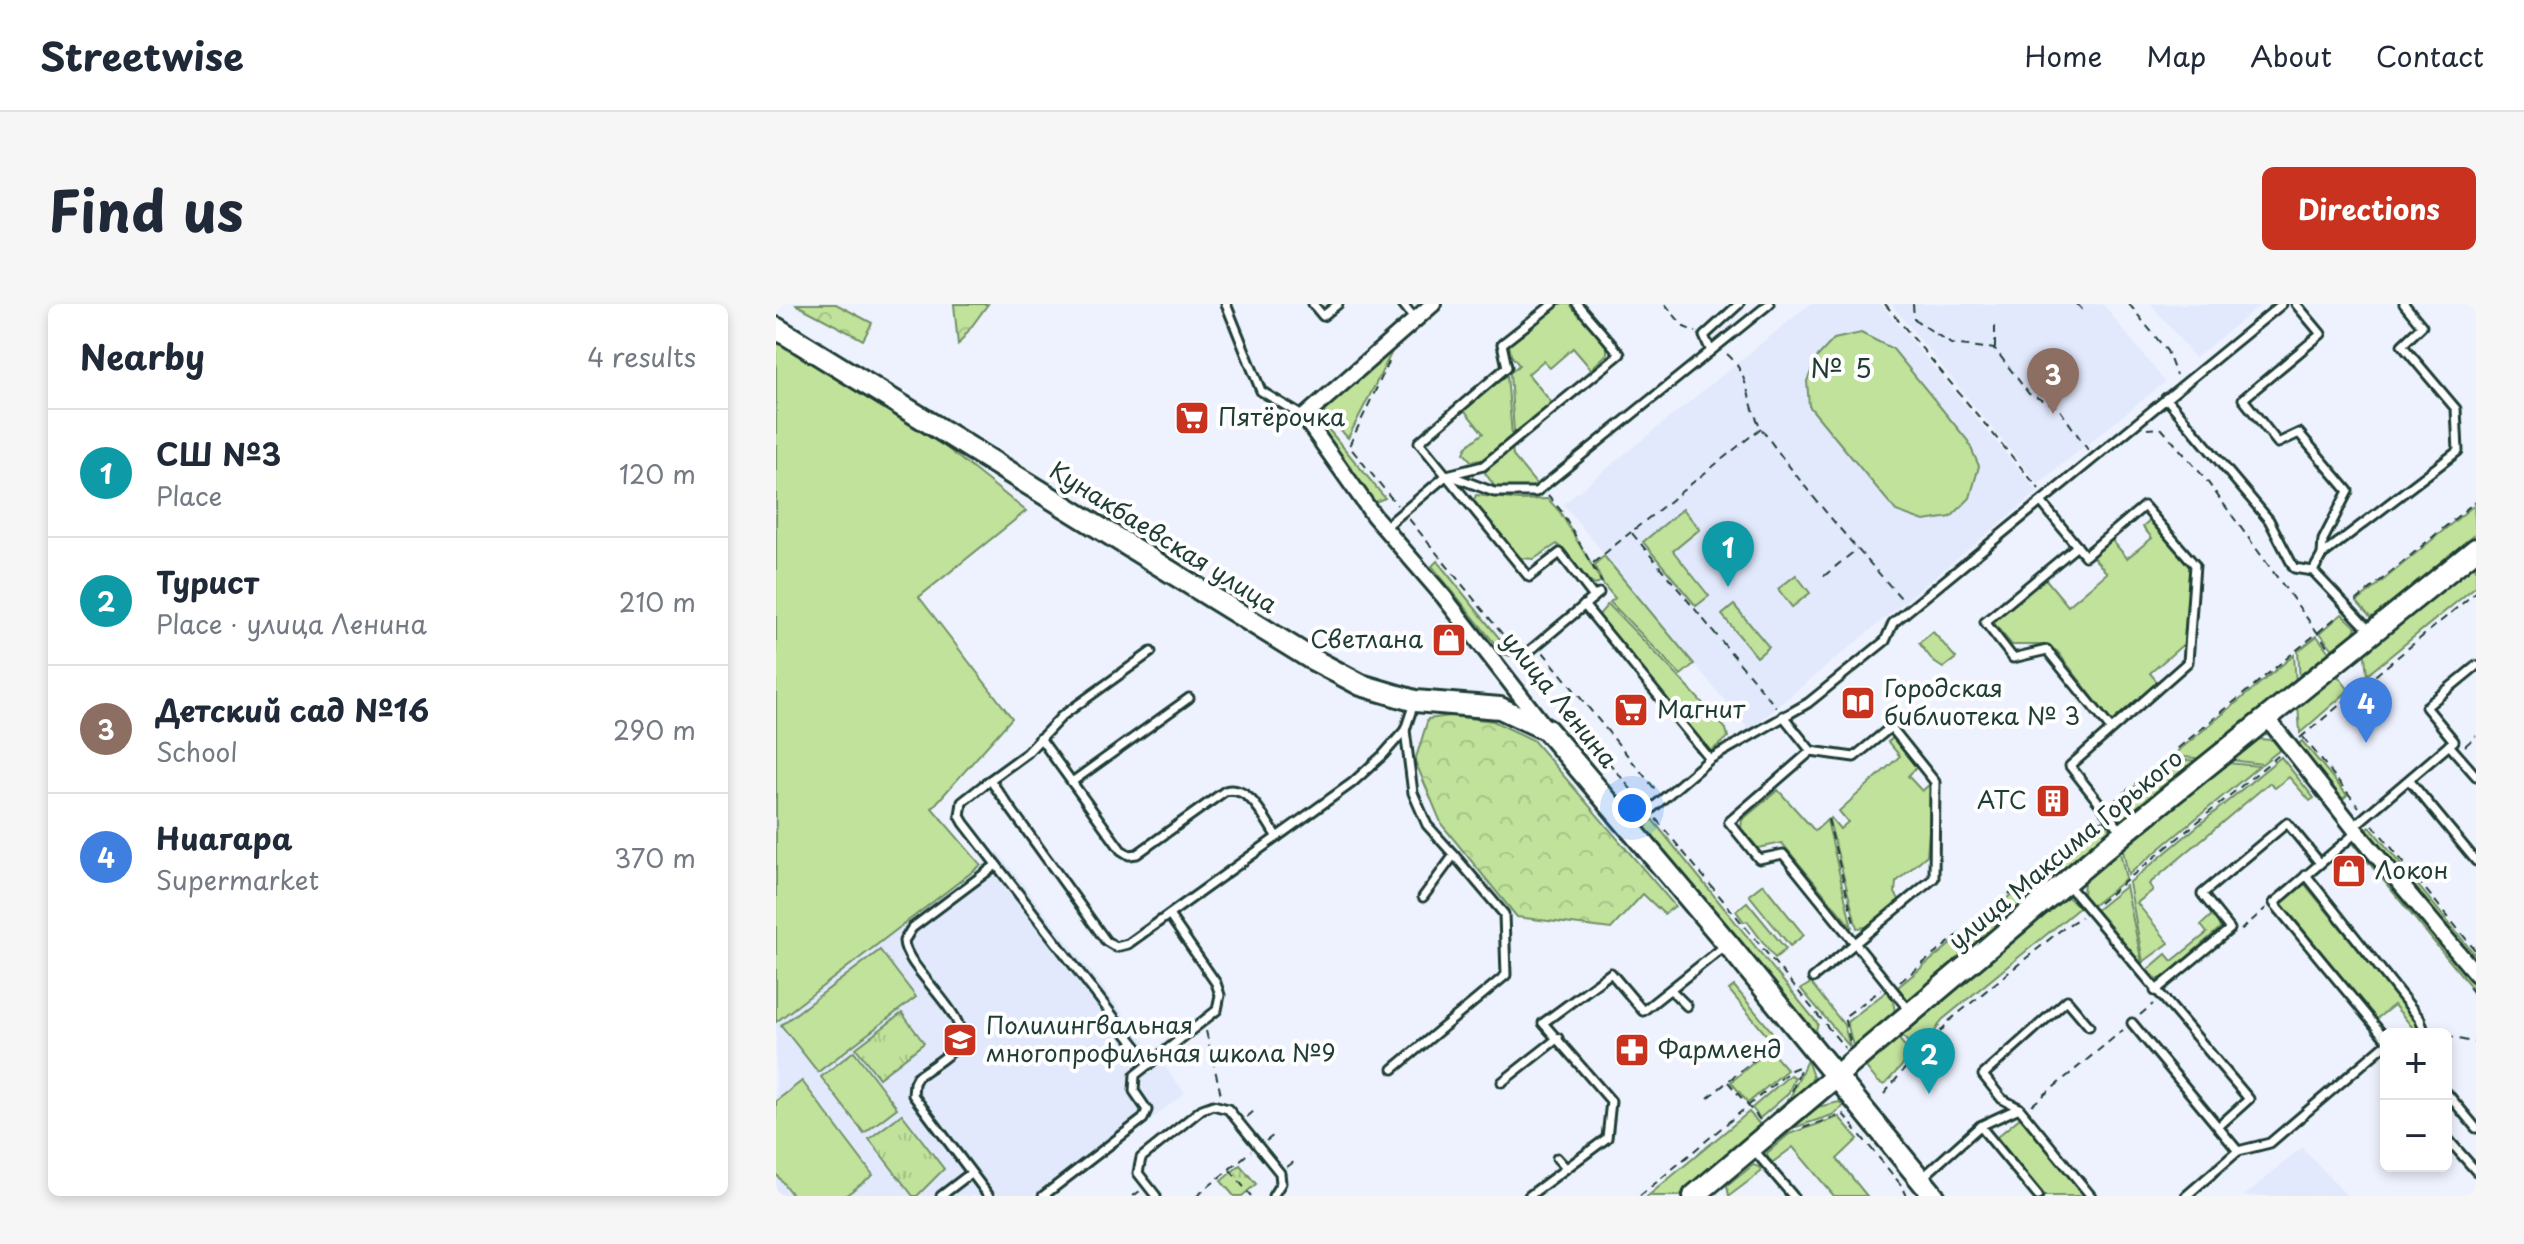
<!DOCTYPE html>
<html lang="en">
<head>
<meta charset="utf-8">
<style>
	body { margin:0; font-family:"Playpen Sans",sans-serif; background:#f6f6f7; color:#1f2937 }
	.controls { position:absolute; right:24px; bottom:24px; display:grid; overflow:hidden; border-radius:12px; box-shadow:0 4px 12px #0003 }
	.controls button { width:72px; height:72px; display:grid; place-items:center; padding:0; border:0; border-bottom:2px solid #e0e1e3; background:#fff; color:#1f2937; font:40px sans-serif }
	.you { position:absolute; left:856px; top:504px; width:28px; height:28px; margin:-20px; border:6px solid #fff; border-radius:50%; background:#1a73e8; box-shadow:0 0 0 12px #1a73e833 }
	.badge { display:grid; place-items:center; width:52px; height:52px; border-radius:50%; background:#c8321e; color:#fff; font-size:26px; font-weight:700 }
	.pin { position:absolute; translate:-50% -66px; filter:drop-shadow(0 2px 4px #0008) }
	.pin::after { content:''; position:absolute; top:42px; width:28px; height:24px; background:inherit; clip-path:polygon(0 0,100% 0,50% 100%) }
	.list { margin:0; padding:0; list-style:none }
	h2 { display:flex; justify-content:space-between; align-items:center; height:104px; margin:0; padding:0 32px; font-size:34px }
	h2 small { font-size:26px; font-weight:400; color:#747a83 }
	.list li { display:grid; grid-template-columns:52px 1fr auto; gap:24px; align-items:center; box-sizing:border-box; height:128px; padding:0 32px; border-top:2px solid #e0e1e3 }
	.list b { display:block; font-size:30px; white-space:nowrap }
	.list p { margin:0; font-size:26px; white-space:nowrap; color:#747a83 }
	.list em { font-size:26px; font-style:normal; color:#747a83 }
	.map { position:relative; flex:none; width:1700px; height:892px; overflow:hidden; border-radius:12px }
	header { display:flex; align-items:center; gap:48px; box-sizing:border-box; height:112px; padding:0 40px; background:#fff; border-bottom:2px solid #e0e1e3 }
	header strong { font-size:38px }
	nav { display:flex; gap:44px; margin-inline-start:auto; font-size:28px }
	.intro { display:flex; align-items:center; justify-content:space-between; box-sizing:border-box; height:192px; padding:0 48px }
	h1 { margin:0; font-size:56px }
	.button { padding:20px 36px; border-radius:12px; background:#c8321e; color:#fff; font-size:28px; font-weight:700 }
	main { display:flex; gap:48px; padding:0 48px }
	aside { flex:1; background:#fff; border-radius:12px; box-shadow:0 4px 12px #0003 }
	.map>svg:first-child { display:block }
	.built { fill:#e2e9fd }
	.green { fill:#c1e29b; stroke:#709068; stroke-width:2 }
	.forest { fill:url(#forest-crowns); stroke:#709068; stroke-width:2 }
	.park { fill:url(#park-tufts); stroke:#709068; stroke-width:2 }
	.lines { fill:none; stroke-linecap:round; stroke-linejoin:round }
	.lane-casing { stroke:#1f3d34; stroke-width:13 }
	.street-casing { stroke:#1f3d34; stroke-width:20 }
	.secondary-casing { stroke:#1f3d34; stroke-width:26 }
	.path { stroke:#1f3d34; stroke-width:2; stroke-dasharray:8 6; stroke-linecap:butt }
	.lane { stroke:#fff; stroke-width:7 }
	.street { stroke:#fff; stroke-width:14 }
	.secondary { stroke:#fff; stroke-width:20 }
	.labels { text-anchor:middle; stroke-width:8; stroke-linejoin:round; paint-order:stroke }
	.poi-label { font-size:24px; fill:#1f3d34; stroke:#fff; text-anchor:start }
	.street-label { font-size:24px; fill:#1f3d34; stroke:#fff }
	.neighbourhood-label { font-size:26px; letter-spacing:2px; fill:#1f3d34; stroke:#fff }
</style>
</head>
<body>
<header>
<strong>Streetwise</strong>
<nav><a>Home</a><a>Map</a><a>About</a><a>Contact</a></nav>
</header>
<div class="intro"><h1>Find us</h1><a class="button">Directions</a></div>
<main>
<aside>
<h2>Nearby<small>4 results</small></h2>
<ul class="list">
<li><span class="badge" style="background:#0f9aa8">1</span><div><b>СШ №3</b><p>Place</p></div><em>120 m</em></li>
<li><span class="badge" style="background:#0f9aa8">2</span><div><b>Турист</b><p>Place · улица Ленина</p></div><em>210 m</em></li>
<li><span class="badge" style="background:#8d6e63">3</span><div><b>Детский сад №16</b><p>School</p></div><em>290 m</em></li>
<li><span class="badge" style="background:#3f7fe0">4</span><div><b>Ниагара</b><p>Supermarket</p></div><em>370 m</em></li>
</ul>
</aside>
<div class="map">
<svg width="1700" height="892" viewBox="0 0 1700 892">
	<defs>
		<pattern id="forest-crowns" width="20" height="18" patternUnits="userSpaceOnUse" patternTransform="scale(2)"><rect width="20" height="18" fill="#c1e29b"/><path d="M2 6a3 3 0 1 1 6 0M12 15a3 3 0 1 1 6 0" fill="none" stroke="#a5c386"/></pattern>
		<pattern id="park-tufts" width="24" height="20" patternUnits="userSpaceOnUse" patternTransform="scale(2)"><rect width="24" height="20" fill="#c1e29b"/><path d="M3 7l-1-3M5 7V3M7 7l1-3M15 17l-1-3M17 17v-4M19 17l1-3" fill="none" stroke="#a5c386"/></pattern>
	</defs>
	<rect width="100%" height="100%" fill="#eef2fe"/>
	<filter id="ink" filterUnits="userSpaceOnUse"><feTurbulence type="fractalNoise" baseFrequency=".0125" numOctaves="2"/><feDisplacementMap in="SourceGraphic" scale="16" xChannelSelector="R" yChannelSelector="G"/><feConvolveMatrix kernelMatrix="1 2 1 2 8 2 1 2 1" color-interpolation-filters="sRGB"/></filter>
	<g filter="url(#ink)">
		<g class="built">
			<path d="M1034,0H1105L1262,188L973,426L787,200Z"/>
			<path d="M1115,0H1327L1389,78L1262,180Z"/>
			<path d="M1375,0H1485L1419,54Z"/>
			<path d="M222,548L409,789L277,892H0V718Z"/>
			<path d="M1526,843L1571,892H1468Z"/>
		</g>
		<g class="green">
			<path d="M783,0H794L800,4L831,43V50L815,65L797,44L774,64L767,57L752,70L776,99L738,129L734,69L743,61L735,51L733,40Z"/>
			<path d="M1085,29L1117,45L1192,137L1203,162L1194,194L1175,213L1148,217L1120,207L1033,102L1031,77L1042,52L1058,35Z"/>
			<path d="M0,35L143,122L250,207L143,293L236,414L156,504L205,561L0,718Z"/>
			<path d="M621,38L572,134L542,102Z"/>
			<path d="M731,71L736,132L707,156L695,157L688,149L691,142L707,129L688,106Z"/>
			<path d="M539,109L609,194L599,198L538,125L536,112Z"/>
			<path d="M736,143L737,152L761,181L748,186L720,184L709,169L714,161Z"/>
			<path d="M700,191L743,196L772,195L784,208L825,277L819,281L813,277L781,240L758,255L744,254L697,198Z"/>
			<path d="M1698,201L1700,229L1600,313H1594L1581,298Z"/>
			<path d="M907,205L924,225L897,247L933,292L920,302L867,238Z"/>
			<path d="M1376,215L1413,260L1417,271L1410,338L1374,369L1383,380L1336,418L1281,347L1267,341H1236L1219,321V315L1268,273L1292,302L1331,269L1316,252L1335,235L1351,254L1376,234L1367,223Z"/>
			<path d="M1700,250V282L1591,371L1588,343Z"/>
			<path d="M828,252L918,360L905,371L834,298L839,294L827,280L818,261Z"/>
			<path d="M661,257L736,350L734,352L727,350L656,262Z"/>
			<path d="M1020,271L1034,289L1016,303L1002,285Z"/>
			<path d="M832,300L900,370L950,425L952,433L934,448L822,312Z"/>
			<path d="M958,301L993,343L981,353L946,311Z"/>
			<path d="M1566,310L1580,323L1575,334L1559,348L1544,329Z"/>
			<path d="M1157,328L1180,354L1167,364L1158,358L1143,339Z"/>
			<path d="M1541,332L1555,351L1524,377L1522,347Z"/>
			<path d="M1518,351L1520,381L1430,455L1396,452Z"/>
			<path d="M1559,368L1573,386L1524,429L1522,400Z"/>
			<path d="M1117,434L1141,463L1132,472L1146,487L1154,480L1156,493L1151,551L1120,578L1119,589L1125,598L1091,623L1081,624L1053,516L1055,514L1064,525L1072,518L1063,507L1124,452L1112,438Z"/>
			<path d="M1481,435L1497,436L1505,445L1486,460L1455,456Z"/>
			<path d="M1526,437L1571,491L1567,495L1522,441Z"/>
			<path d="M1505,453L1538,494L1534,497L1513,473L1499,484L1493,479L1373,580L1377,586L1361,599L1393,639L1367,658L1353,579Z"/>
			<path d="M1392,455L1427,457L1346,518L1334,503Z"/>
			<path d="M1451,459L1483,462L1352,571L1347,546Z"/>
			<path d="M1002,486L1039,527L1051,516L1076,624L1006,539L982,544L965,524L966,516Z"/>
			<path d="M875,514L1042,720L1038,731L870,524Z"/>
			<path d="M1328,515L1332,520L1335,534L1141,696L1131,695L1122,683Z"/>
			<path d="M1594,523L1700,652V661L1591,526Z"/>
			<path d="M1579,533L1700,679V689L1575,537Z"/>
			<path d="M1344,548L1350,575L1316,602L1307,591L1308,577Z"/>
			<path d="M1527,578L1642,719L1641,729L1618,701L1599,716L1503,598Z"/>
			<path d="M987,580L1028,631L1014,642L973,591Z"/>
			<path d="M1350,582L1366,659L1364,660L1320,606Z"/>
			<path d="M1290,592L1304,603L1166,716L1156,732L1140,748L1125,730Z"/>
			<path d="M971,598L1010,645L999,654L971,617L968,618L960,607Z"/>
			<path d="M1438,609L1444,624L1390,672L1382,675L1370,667L1390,650L1396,657L1431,629L1425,621Z"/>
			<path d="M104,646L140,693L42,768L5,721Z"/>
			<path d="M1035,679L1068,721L1074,743L1025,685Z"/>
			<path d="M958,682L997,729L992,733L953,686Z"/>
			<path d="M1111,687L1117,697L1120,713L1078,746L1071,718Z"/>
			<path d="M1122,734L1136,751L1108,781L1101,777L1090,763Z"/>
			<path d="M993,745L1011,766L972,799L955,778Z"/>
			<path d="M78,747L121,804L88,829L45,773Z"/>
			<path d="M1031,756L1037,773L1030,787L992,818L990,815L1014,794Z"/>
			<path d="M1014,771L1019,773L1012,790L984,814L976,804Z"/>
			<path d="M26,777L97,871L69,892H17L0,870V797Z"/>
			<path d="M1063,798L1068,802L1056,811L1014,825L1042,803Z"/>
			<path d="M973,808L986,823L903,892H872Z"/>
			<path d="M1063,813L1082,835L1061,855L1091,892H1058L1017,843L997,858L992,855L991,849L1013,830Z"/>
			<path d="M1245,813L1311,892H1268L1221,833Z"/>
			<path d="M977,861L983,863L985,868L953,892L951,882Z"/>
		</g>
		<g class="forest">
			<path d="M19,0H60L96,19L87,36Z"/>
			<path d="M178,0H212L182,41Z"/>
			<path d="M674,412L717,417L757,436L899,602L888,610L867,590L835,625L741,613L666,521L639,457L652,415Z"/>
		</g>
		<g class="park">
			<path d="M126,709L148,739L103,774L80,744Z"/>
			<path d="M126,810L168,865L141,892H137L93,835Z"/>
			<path d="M464,861L480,880L466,892H458L445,877Z"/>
		</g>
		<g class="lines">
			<g class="lane-casing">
				<g id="lane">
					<path d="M450,0L485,87L528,113"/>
					<path d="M537,0L547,12L562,0"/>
					<path d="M627,0L639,15"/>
					<path d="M777,0L726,40L731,63L643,138L753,273L784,249L818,293"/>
					<path d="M1520,0L1545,30L1467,95L1502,139L1523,129L1572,187L1547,236L1546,251"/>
					<path d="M935,47L928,32L963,0"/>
					<path d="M1390,94L1493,216L1518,264L1537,267L1594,327"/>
					<path d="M673,171L718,188H760L993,0"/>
					<path d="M1266,199L1309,252L1368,202L1419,261L1412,358L1294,462L1346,528"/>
					<path d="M608,224L671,171L707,162L844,50L801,0"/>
					<path d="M1301,242L1209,318L1237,354L1271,346L1335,425"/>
					<path d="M1537,267L1546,251L1682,147L1680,105L1626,41L1646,22L1628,0"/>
					<path d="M808,301L934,455"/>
					<path d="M375,348L286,412L251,449L214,476L330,637L340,643L352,640L576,479L607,451L629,426"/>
					<path d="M745,354L823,289"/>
					<path d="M638,399L629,426L637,489L651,521L678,551L647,593"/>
					<path d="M1007,412L1035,447L953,518L983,555L1007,550L1133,706"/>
					<path d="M264,434L345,546L353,551L361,550L449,487C474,480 489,516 501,533"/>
					<path d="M1673,441L1700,472"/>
					<path d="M1035,447L1078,453L1115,423L1159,478L1158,574L1037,674"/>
					<path d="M214,476L186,498L184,512L188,519L374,760"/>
					<path d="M1633,476L1700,557"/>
					<path d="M296,478L413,394"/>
					<path d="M855,522L934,455L1032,399L1109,337L1117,319L1506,0"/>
					<path d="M1577,523L1678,437L1650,403L1700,362"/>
					<path d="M1581,528L1498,599L1610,735"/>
					<path d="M1530,571L1644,715L1649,730"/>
					<path d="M1292,581L1473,795L1442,823"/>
					<path d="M895,686L911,702"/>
					<path d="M1379,687L1454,625L1426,590L1511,519L1544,559"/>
					<path d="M1356,719L1462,847L1410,892"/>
					<path d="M617,765L730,671L728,610L678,551"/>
					<path d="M726,778L782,734"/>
					<path d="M1670,788L1700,824"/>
					<path d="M1243,804L1315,892"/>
					<path d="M1204,822L1243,804L1226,795L1207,771L1291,696L1313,722"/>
					<path d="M1670,833L1700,867"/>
					<path d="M977,845L1017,892"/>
					<path d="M1462,847L1494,839L1610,740"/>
					<path d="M781,854L790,864"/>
					<path d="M1146,874L1204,822L1262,892"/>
					<path d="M165,892L195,869"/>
					<path d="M213,892L137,791L138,779L141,773C154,763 171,754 181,742C202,717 129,666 128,637L136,624L220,561"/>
					<path d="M267,892L367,815L371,806L358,787L359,771L441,706L444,691L440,679L393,611"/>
					<path d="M380,892L362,869L365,854L426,805L437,801L452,805L504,869L505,879L497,892"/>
					<path d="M753,892L831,834L835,797L767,719L835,669L867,707L950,641"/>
				</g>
			</g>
			<g class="street-casing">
				<g id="street">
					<path d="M657,0L528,113L598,212L668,293L768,422"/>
					<path d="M1491,414L1581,528L1700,670"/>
				</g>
			</g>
			<g class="secondary-casing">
				<g id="secondary">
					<path d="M0,24L534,354L585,381L639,397L724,404L771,426L952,640L1158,892"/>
					<path d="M918,892L1348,529L1700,245"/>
				</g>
			</g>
			<g class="path">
				<path d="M889,0L908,23L920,28"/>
				<path d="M1109,0L1263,185"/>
				<path d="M1137,0L1138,15L1175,40L1219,45L1253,90L1282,103L1312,146"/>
				<path d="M1301,0L1310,10"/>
				<path d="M1353,0L1391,47L1400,71"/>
				<path d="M1219,44V17"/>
				<path d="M951,50C974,69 971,103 987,127C1029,186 1078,242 1126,295"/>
				<path d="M613,58L573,142L621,201"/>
				<path d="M985,124L855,228L1000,403"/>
				<path d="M1371,125L1385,124L1428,173L1552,343"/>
				<path d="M772,191L786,208L826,279"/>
				<path d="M633,215L740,347"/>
				<path d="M817,259L855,228"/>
				<path d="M1048,272L1081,245"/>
				<path d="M1580,297L1700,197"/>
				<path d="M767,348L879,485"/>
				<path d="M751,361L865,497"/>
				<path d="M1527,433L1583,503"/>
				<path d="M1524,434L1700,288"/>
				<path d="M1689,442L1700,432"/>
				<path d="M1337,498L1563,311"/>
				<path d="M880,515L1069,744"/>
				<path d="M1052,515L1078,619"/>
				<path d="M1597,521L1699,646"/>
				<path d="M1323,599L1503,451"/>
				<path d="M1465,626L1490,604"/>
				<path d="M1124,678L1324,516"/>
				<path d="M1693,683L1700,692"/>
				<path d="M1364,711L1377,700"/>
				<path d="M430,727L445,791"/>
				<path d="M1670,732L1700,739"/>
				<path d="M1074,737L1068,713L1105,686"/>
				<path d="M952,778L984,816"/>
				<path d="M1016,787L1025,763"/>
				<path d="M1108,790L1140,751L1154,741L1173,717L1286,625L1305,613"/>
				<path d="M932,794L993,743"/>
				<path d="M1256,801L1347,726"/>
				<path d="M471,813L478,807"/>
				<path d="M1027,824L1067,810L1126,882L1131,892"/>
				<path d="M490,837L498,831"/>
				<path d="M511,863L519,857"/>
				<path d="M454,866L475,892"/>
				<path d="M357,892L364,887"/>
				<path d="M421,892L475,847"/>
				<path d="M864,892L1015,766L1025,762"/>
			</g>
			<use href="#lane" class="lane"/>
			<use href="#street" class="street"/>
			<use href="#secondary" class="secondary"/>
		</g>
	</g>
	<defs>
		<g id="supermarket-square" transform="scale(1.8)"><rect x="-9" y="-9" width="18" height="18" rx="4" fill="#c8321e" stroke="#fff"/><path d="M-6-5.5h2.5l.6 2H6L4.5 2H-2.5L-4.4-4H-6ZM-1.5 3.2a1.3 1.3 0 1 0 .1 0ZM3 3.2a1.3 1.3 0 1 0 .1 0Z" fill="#fff"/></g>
		<g id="shop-square" transform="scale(1.8)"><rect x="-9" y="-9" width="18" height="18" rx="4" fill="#c8321e" stroke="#fff"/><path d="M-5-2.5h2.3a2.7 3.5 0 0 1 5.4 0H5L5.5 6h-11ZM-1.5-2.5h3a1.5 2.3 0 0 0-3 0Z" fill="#fff"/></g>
		<g id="library-square" transform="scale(1.8)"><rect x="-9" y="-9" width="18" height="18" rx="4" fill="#c8321e" stroke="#fff"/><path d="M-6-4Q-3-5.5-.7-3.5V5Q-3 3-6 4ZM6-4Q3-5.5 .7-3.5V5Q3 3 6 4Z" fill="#fff"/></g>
		<g id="building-square" transform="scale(1.8)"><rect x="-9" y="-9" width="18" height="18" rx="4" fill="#c8321e" stroke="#fff"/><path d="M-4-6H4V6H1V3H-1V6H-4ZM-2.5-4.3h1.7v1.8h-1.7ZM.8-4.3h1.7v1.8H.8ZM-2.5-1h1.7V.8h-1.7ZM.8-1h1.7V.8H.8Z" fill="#fff"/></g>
		<g id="school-square" transform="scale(1.8)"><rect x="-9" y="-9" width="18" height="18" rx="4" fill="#c8321e" stroke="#fff"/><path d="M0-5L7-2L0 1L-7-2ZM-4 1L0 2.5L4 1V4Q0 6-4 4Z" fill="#fff"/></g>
		<g id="pharmacy-square" transform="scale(1.8)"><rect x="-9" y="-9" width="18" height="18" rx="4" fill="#c8321e" stroke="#fff"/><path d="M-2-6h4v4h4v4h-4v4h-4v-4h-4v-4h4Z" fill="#fff"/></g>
	</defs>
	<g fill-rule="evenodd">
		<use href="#supermarket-square" x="416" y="114"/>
		<use href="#shop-square" x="673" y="336"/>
		<use href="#library-square" x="1082" y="399"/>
		<use href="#supermarket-square" x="855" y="406"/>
		<use href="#building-square" x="1277" y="497"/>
		<use href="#shop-square" x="1573" y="567"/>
		<use href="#school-square" x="184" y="736"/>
		<use href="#pharmacy-square" x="856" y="746"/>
	</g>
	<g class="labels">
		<g class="poi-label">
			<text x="442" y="122">Пятёрочка</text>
			<text x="647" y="344" text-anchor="end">Светлана</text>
			<text x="1108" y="393">Городская<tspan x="1108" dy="28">библиотека № 3</tspan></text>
			<text x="881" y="414">Магнит</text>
			<text x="1251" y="505" text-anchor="end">АТС</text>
			<text x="1599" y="575">Локон</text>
			<text x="210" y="730">Полилингвальная<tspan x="210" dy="28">многопрофильная школа №9</tspan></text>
			<text x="882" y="754">Фармленд</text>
		</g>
		<g class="street-label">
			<text transform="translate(387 234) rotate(32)" y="8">Кунакбаевская улица</text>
			<text transform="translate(783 396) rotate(51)" y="8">улица Ленина</text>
			<text transform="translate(1290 546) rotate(-40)" y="8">улица Максима Горького</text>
		</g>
		<g class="neighbourhood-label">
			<text x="1066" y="74">№ 5</text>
		</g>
	</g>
</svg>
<div class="controls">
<button>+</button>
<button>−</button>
</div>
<div class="you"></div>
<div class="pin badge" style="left:952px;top:283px;background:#0f9aa8">1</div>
<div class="pin badge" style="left:1153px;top:790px;background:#0f9aa8">2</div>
<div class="pin badge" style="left:1277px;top:110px;background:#8d6e63">3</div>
<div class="pin badge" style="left:1590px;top:439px;background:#3f7fe0">4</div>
</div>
</main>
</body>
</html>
